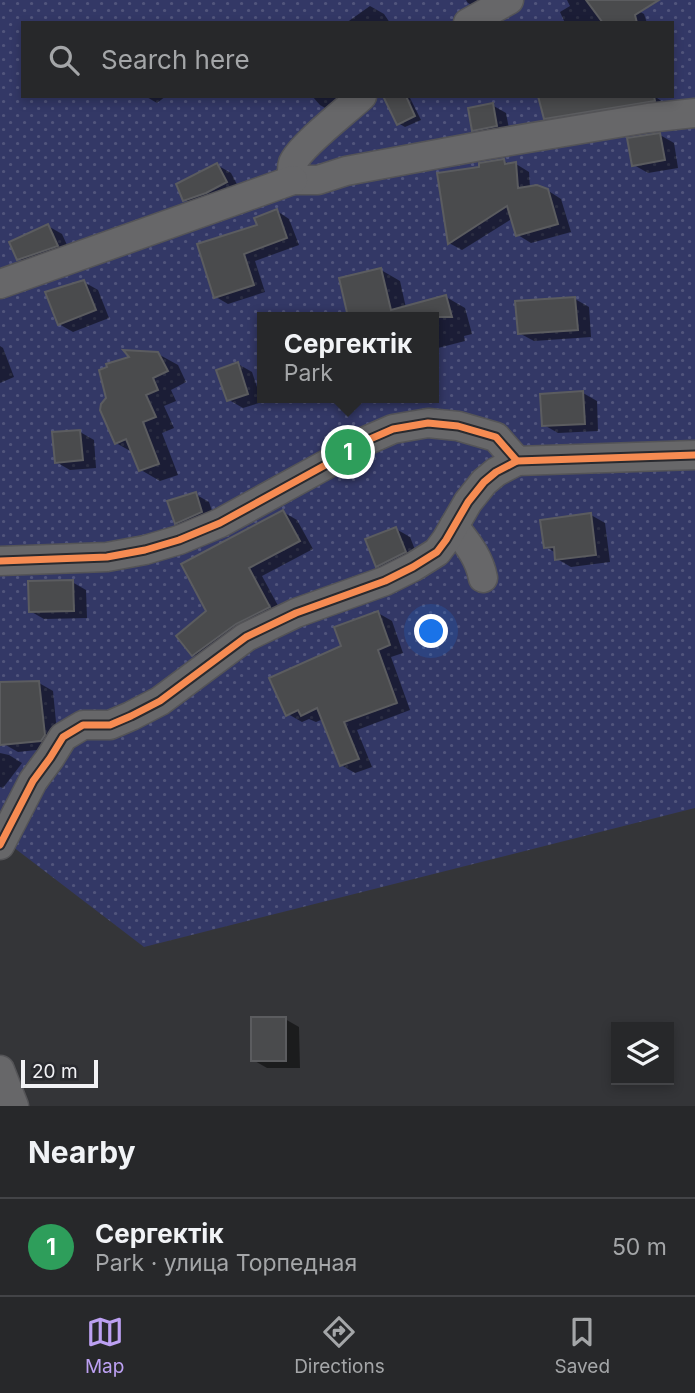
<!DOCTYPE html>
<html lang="en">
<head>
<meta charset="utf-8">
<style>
	body { margin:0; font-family:Inter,sans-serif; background:#333436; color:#f1f3f6 }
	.controls { position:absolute; right:21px; bottom:21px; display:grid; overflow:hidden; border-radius:0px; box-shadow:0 4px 10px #0003 }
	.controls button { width:63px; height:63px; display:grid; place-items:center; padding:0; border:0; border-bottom:2px solid #434447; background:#27282a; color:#f1f3f6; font:35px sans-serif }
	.scale { position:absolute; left:21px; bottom:18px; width:77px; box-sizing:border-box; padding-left:7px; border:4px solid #f2f2f5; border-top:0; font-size:19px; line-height:24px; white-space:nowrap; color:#f2f2f5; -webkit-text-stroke:5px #292a2f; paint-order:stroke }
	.you { position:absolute; left:432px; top:632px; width:24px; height:24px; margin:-18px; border:5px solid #fff; border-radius:50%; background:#1a73e8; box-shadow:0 0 0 10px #1a73e833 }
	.badge { display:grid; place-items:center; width:46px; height:46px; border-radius:50%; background:#bca0f2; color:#fff; font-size:23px; font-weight:700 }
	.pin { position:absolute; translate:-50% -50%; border:4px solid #fff; box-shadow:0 2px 7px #0006 }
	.popup { position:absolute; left:257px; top:312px; width:182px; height:91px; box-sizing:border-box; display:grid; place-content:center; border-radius:0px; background:#27282a; filter:drop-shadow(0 2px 5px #0005); font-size:23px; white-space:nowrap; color:#a4a6a8 }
	.popup b { font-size:26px; color:#f1f3f6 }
	.popup::after { content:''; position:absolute; left:50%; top:100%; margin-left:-14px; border:14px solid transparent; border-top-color:#27282a }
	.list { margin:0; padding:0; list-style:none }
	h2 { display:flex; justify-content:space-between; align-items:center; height:91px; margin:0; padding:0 28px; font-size:30px }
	h2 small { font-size:23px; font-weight:400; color:#a4a6a8 }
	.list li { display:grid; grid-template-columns:46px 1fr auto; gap:21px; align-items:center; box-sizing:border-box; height:98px; padding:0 28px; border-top:2px solid #434447 }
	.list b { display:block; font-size:26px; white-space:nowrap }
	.list p { margin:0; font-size:23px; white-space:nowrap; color:#a4a6a8 }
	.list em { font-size:23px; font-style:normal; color:#a4a6a8 }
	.icon { flex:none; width:38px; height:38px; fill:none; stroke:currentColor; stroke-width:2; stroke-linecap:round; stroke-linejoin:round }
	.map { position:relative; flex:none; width:695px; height:1106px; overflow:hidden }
	.search { position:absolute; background:#27282a; box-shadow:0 4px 10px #0003; left:21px; right:21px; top:21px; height:77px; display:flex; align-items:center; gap:18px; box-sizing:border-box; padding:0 24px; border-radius:0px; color:#a4a6a8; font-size:26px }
	.sheet { height:189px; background:#27282a }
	nav { display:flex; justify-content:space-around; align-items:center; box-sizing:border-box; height:98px; border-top:2px solid #434447; background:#27282a; font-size:19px; color:#a4a6a8 }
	nav a { display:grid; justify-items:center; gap:4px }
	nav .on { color:#bca0f2 }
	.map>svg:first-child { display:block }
	.garden { fill:url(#garden-dots); fill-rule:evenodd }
	.shadow { fill:#0007 }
	.building { fill:#4a4b4d; stroke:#5b5c5f; stroke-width:2 }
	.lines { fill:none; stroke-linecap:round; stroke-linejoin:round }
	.minor-casing { stroke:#545457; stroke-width:31 }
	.minor { stroke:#676769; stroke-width:28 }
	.cycleway-casing { stroke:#292a2f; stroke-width:11 }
	.cycleway { stroke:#f68b52; stroke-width:7 }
</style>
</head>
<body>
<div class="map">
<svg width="695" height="1106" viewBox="0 0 695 1106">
	<defs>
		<pattern id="garden-dots" width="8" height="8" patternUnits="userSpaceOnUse" patternTransform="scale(1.75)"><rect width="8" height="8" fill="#333866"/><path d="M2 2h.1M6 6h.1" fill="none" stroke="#51557c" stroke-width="1.8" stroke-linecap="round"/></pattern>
	</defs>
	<rect width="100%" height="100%" fill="#343538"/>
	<path class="garden" d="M0,0H695V808L144,947L0,837ZM23,23H672V96H23ZM262,317H434V398H262Z"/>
	<g class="shadow">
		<path d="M466,0H500L482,11L468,3Z"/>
		<path d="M567,0H613L631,7L644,14L647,23H565L560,12L570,6Z"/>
		<path d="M370,6L384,14L390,23H346Z"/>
		<path d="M145,96H166L157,103Z"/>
		<path d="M312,96H354L334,113L320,105Z"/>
		<path d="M393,96H409L421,120L405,127L398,123Z"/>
		<path d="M540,96H656L657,98L666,104L558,125L545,117Z"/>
		<path d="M492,105L506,113L510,134L488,138L474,129Z"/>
		<path d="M660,135L674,143L678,168L648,173L634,165Z"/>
		<path d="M504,161L511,165L516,164L529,172L530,188L547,190L561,199L571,232L531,243L518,235L513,218L462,250L449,243L481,168Z"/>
		<path d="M217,165L231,173L240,190L199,208L185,200Z"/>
		<path d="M277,211L289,219L299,245L255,261L265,292L228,304L216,297L259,226Z"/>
		<path d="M48,226L62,234L71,254L33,267L19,259Z"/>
		<path d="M381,270L400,281L406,308L446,297L465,308L472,334L464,336L465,341L434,349V317H350L341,280Z"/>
		<path d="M84,282L98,290L109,318L73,332L59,324Z"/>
		<path d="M575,299L589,307L591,337L534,341L519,333Z"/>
		<path d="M0,346L3,348L14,377L0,383Z"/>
		<path d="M158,354L178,365L186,382L171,390L176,401L164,406L174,428L162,433L178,475L160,481L141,470L134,453L116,443Z"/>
		<path d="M238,364L252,372L262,402L243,408L229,400Z"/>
		<path d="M583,393L597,401L598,431L558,433L544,425Z"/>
		<path d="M80,432L94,440L96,468L70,470L56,462Z"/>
		<path d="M195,494L209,502L215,520L190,531L176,523Z"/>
		<path d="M283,512L297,520L313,549L262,576L283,615L208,663L194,655L209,611Z"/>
		<path d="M591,515L605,523L610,562L571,567L557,559L556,553L546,547Z"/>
		<path d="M396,529L410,537L419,560L391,574L377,565Z"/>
		<path d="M72,582L86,590L87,618L44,619L30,611Z"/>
		<path d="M378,613L392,621L403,653L391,657L410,710L357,730L372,767L355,773L341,765L323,719L316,722L309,719L302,722L288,714L343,647Z"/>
		<path d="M39,683L53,691L58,743L55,748L18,752L4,744L0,709V684Z"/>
		<path d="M0,753L9,755L22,763L3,788L0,787Z"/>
		<path d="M285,1019L299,1027L300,1068H267L253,1060Z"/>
	</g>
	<g class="building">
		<path d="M586,0H659L635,15L637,23H603Z"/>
		<path d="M383,96H406L415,116L397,125Z"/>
		<path d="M538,96H654L655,101L544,119Z"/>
		<path d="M493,103L497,126L472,131L468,108Z"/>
		<path d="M660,133L665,160L632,166L627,138Z"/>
		<path d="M504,159L505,164L516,162L518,188L537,185L548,189L558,224L516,236L507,206L448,244L437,173L479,167V163Z"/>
		<path d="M217,163L227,182L206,193L183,201L176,184Z"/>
		<path d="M277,209L287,238L244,254L254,285L214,298L197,244L257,225L254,218Z"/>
		<path d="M48,224L58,246L17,260L9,242Z"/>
		<path d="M381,268L391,310L446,295L452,317H348L339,278Z"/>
		<path d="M84,280L96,310L58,325L45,292Z"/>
		<path d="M575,297L578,330L518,334L515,301Z"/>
		<path d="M123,350L158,352L168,371L153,378L158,390L146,395L156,417L143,422L159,464L139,471L126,439L115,444L100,410L101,404L106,398L99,370L107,367L106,364L129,357Z"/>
		<path d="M238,362L248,394L227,401L216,370Z"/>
		<path d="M583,391L585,424L542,426L540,394Z"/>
		<path d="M80,430L83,460L55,463L52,432Z"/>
		<path d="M196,492L202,512L175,524L167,501Z"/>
		<path d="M283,510L300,541L249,568L270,607L236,624L192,656L176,636L206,611L181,564Z"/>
		<path d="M591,513L596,555L555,560L554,547L544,548L540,520Z"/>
		<path d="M396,527L406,552L376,567L365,539Z"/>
		<path d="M73,580L74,611L29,612L28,581Z"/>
		<path d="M378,611L390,645L378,650L397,703L344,722L359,759L340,766L317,708L301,716L298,710L286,716L269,678L341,646L334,627Z"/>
		<path d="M39,681L45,735L41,741L0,745V682Z"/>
		<rect x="251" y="1017" width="35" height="44"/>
	</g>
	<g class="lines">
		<g class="minor-casing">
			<g id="minor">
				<path d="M468,23L509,0"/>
				<path d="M362,96C346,111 300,146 293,163C291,169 292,174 293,180H318L346,171L486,145L648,118L695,113"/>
				<path d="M0,284L293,180"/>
				<path d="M454,526C467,543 479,557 483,578"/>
				<path d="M0,561L107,557L145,550L179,540L220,523L329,463L361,443L393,429L428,423L458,426L496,437L517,461L695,455"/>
				<path d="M0,845L33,781L50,758L63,737L83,725H110L131,716L160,701L246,637L296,613L385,581L413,567L437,552L446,540L468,502L484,482L496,472L517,461"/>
				<path d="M0,1070L14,1106"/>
			</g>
		</g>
		<use href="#minor" class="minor"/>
		<g class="cycleway-casing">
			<g id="cycleway">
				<path d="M0,561L107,557L145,550L179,540L220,523L329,463L361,443L393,429L428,423L458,426L496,437L517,461L695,455"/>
				<path d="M0,845L33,781L50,758L63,737L83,725H110L131,716L160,701L246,637L296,613L385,581L413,567L437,552L446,540L468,502L484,482L496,472L517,461"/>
			</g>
		</g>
		<use href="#cycleway" class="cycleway"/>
	</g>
</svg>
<div class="controls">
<button><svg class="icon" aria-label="layers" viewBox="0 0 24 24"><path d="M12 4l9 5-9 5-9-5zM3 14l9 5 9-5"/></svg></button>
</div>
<div class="scale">20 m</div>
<div class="you"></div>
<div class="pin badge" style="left:348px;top:452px;background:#2e9e5b">1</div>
<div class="popup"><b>Сергектік</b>Park</div>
<div class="search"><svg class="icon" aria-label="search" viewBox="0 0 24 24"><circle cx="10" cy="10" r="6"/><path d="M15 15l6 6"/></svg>Search here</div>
</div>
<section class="sheet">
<h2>Nearby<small></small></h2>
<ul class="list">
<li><span class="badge" style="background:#2e9e5b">1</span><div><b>Сергектік</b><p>Park · улица Торпедная</p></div><em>50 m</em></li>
</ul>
</section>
<nav>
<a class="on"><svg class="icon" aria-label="map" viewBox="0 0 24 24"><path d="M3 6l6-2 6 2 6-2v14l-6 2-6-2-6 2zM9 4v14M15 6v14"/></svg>Map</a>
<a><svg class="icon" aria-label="directions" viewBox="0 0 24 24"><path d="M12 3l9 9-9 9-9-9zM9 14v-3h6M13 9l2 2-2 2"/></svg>Directions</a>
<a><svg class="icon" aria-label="saved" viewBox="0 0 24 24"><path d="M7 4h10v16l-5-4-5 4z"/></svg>Saved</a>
</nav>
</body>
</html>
